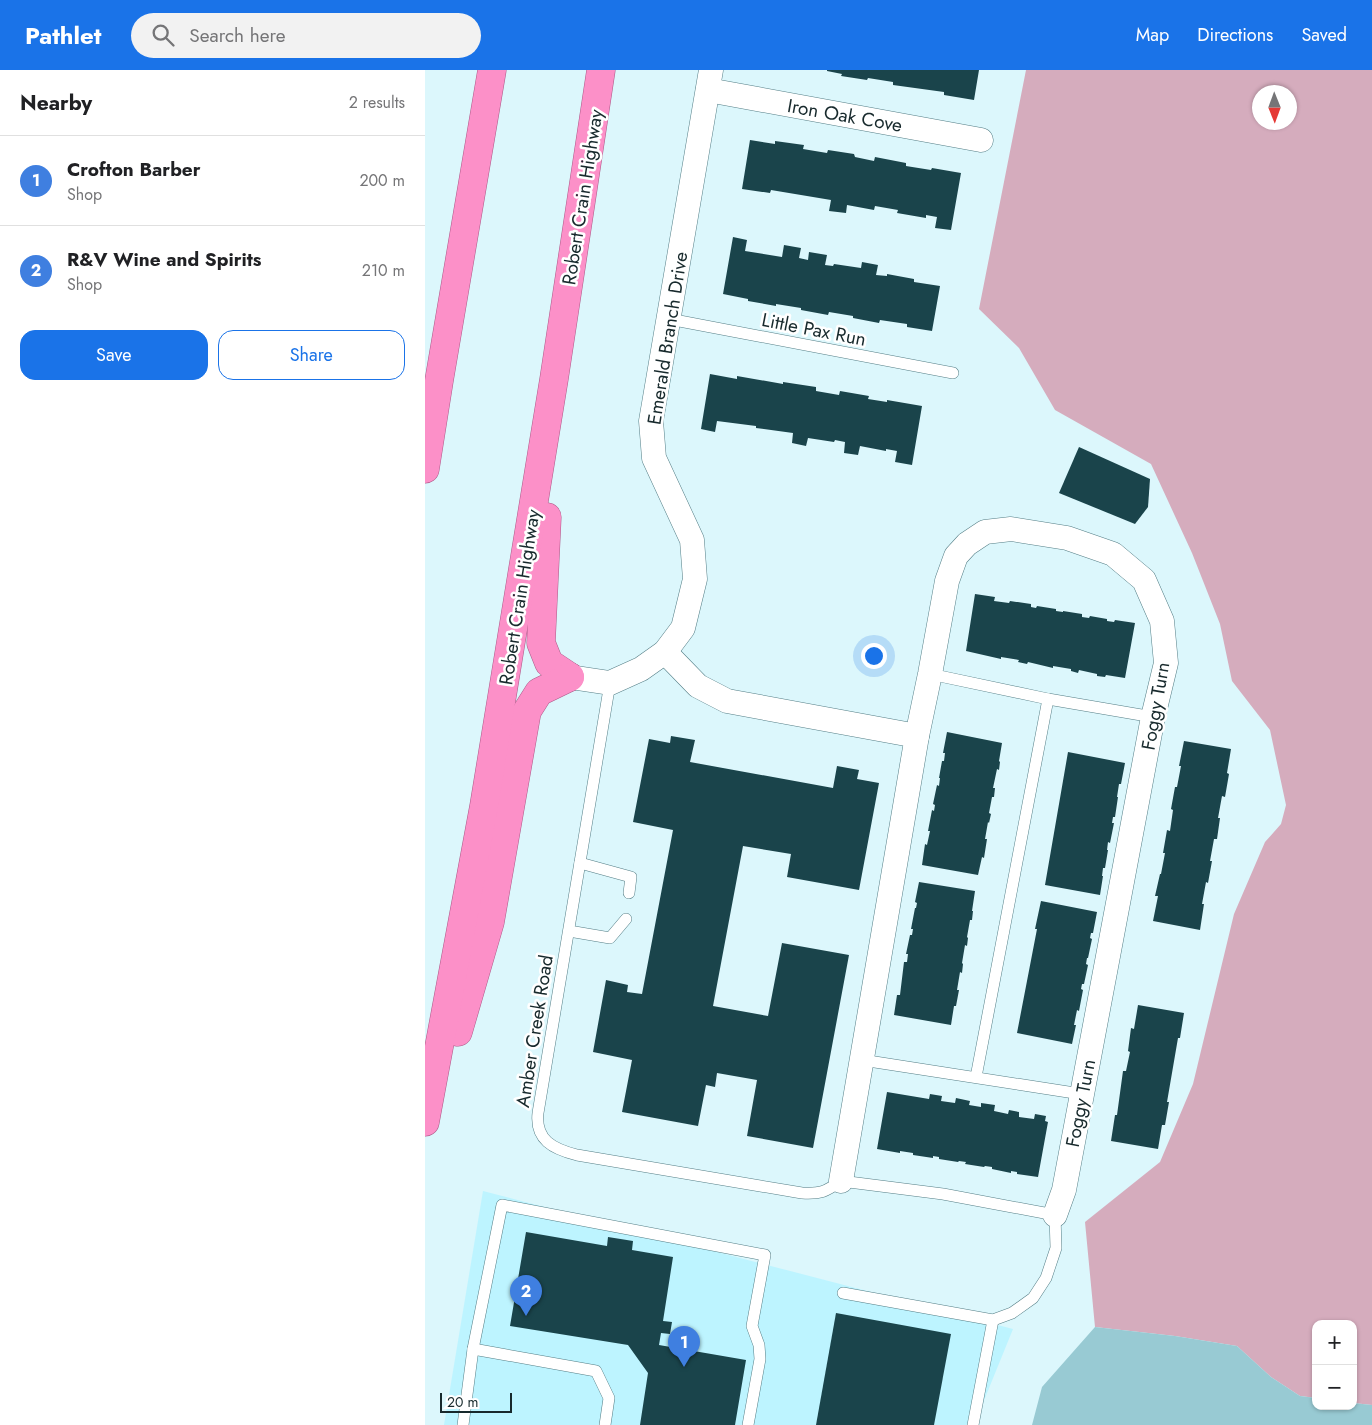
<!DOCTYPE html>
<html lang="en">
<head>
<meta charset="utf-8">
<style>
	body { margin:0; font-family:Jost,sans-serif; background:#f2f2f2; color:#202124 }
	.controls { position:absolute; right:15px; bottom:15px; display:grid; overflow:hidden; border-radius:10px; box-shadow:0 1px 4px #0004 }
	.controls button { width:45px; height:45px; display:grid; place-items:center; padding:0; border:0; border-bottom:1px solid #e0e0e0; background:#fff; color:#202124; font:25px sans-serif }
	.compass { position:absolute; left:827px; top:15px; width:45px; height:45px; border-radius:50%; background:#fff; box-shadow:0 1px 4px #0004; rotate:179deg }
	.scale { position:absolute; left:15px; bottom:12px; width:72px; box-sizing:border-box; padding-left:5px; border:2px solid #17292c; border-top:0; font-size:14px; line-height:18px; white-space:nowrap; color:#17292c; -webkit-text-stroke:4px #fff; paint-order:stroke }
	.you { position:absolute; left:448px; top:585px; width:18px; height:18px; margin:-12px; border:4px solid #fff; border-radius:50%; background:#1a73e8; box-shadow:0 0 0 8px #1a73e833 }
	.badge { display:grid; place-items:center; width:32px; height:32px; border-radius:50%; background:#1a73e8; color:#fff; font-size:16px; font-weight:700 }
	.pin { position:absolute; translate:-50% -41px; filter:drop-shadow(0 1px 2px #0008) }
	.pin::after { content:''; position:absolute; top:26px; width:18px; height:15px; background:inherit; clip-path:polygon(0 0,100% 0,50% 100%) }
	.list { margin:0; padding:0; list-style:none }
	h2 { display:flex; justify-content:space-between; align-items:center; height:65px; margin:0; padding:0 20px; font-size:21px }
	h2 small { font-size:16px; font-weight:400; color:#757577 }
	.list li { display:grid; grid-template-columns:32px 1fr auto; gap:15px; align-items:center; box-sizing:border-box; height:90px; padding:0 20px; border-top:1px solid #e0e0e0 }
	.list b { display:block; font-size:19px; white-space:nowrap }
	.list p { margin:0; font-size:16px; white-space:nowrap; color:#757577 }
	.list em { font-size:16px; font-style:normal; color:#757577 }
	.actions { display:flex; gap:10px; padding:15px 20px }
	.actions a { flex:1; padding:11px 0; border:1px solid #1a73e8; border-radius:15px; text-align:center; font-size:18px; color:#1a73e8 }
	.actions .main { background:#1a73e8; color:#fff }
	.icon { flex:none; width:28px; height:28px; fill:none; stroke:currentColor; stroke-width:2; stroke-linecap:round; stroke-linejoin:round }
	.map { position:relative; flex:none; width:947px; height:1355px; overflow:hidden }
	header { display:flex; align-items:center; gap:30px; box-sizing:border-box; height:70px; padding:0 25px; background:#1a73e8; color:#fff }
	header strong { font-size:24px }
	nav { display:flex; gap:28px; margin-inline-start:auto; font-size:18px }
	.search { width:350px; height:45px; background:#f2f2f2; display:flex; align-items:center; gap:12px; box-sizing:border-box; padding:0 18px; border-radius:28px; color:#757577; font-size:19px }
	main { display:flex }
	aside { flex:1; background:#fff }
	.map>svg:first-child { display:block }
	.built { fill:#bdf4ff }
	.forest { fill:#d5acbd; fill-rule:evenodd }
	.water { fill:#98cad3 }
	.building { fill:#1a444b }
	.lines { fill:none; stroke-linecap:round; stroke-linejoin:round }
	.service-casing { stroke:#547e86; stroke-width:12 }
	.minor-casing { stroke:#547e86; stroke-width:25 }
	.trunk-casing { stroke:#ac5a88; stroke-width:29 }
	.service { stroke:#fff; stroke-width:11 }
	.minor { stroke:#fff; stroke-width:24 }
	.trunk { stroke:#fc90c8; stroke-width:28 }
	.labels { text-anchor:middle; stroke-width:5; stroke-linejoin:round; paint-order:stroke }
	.street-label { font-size:19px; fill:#17292c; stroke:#fff }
</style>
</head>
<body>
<header>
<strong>Pathlet</strong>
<div class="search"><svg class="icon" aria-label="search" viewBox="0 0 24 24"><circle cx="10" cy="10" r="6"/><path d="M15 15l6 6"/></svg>Search here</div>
<nav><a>Map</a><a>Directions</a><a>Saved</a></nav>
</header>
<main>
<aside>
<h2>Nearby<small>2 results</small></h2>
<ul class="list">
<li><span class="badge" style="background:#3f7fe0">1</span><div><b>Crofton Barber</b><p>Shop</p></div><em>200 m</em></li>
<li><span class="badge" style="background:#3f7fe0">2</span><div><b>R&amp;V Wine and Spirits</b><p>Shop</p></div><em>210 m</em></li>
</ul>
<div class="actions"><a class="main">Save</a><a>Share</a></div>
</aside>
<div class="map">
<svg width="947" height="1355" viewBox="0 0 947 1355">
	<rect width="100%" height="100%" fill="#dcf7fc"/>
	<path class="built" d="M58,1121L588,1259L549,1355H19Z"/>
	<path class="forest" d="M601,0H947V1335L928,1333V1254H891V1328L875,1326L846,1307L812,1276L750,1266L670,1257L660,1152L735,1092L768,1014L809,844L840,772L856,754L861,735L845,660L807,611L795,554L767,483L726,394L630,340L594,278L554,239ZM834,22H864V52H834Z"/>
	<path class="water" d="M670,1257L750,1266L812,1276L846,1307L875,1326L891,1328V1336H928V1333L947,1335V1355H607L617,1317Z"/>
	<g class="building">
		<path d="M402,0H554L549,30L519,25V22L468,15V12L443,8L442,10L416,6L417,4L402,1Z"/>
		<path d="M325,70L350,74V71L379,75L378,79L402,83L403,80L429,84L430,87L449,91L450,87L481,93V96L506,100L507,98L536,103L526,160L510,158L512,147L501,145V148L472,143L473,140L450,136L449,140L422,135L421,143L404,141L406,130L346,120L345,123L317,119Z"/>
		<path d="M308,167L322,170L320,181L357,187L359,175L376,178L374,188L383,190L384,182L402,185L400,195L408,196L409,194L436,198L437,192L453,195L451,205L462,206V204L489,209V212L515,216L507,261L482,257V254L455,250L454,253L428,248V246L404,242L403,245L376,240V238L351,234V236L323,231V229L298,224Z"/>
		<path d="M285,304L312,309V306L358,314V312L391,317V321L414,325L415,321L444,326L443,329L462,332V330L497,336L487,395L470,392L472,381L461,379V381L435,376L433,385L419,383L420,372L410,370L409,372L383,368L381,376L367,373L368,363L331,358V356L292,351L290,362L276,359Z"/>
		<path d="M654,377L725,409L723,437L710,454L634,423Z"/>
		<path d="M550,524L570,527L569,531L584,533L585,531L606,534V537L611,538L612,536L631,539V541L638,542V541L657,544V547L664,548L665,546L682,549V551L689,552L690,550L710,553L700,608L681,605L680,607L672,606V604L654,600L653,603L646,601V599L628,596V598L603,592L602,594L593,592L594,590L576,587V589L541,581Z"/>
		<path d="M522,662L577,673L574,691L575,692L574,700L572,699L568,718H570L569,727H567L564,743L566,744L564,753L563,752L560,769H562L559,788L557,787L553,805L497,795L500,774L502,775L505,761H503L507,740L509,741L510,735L508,734L512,715L514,716L515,708H514L517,691H519L520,683H518Z"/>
		<path d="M246,666L270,670L265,692L408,718L412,696L434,700L432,709L454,713L434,820L362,807L366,784L318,776L288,936L343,946L357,873L424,885L388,1078L322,1066L332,1010L292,1003L290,1017L281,1015L273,1056L197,1042L207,990L168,982L181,910L203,915L202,922L217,924L248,760L208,752L224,669L245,673Z"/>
		<path d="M759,671L806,679L802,703L804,704L800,727L797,726L793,748H795L792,769H789L785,791H787L783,813L781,812L777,834H779L775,860L728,851L733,826H730L735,804H736L740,783H738L742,760L745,761L748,740L746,739L750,717H752L756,696H754Z"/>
		<path d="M643,682L700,693L696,714H694L692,727H693L690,747H688L687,753H689L685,773L683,772L682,780H683L680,798H678L677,806H678L675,825L620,815Z"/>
		<path d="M494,812L550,821L547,841H548L547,850H545L542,867L543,868L542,876L540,875L537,893L538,894L537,903L535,902L532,920H534L531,936H529L526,955L469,945L472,925H475L479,892H482L483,884H481L485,865H487L488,859H486L490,838H491L492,833L490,832Z"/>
		<path d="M616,831L672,842L668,863H666L665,868L667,869L663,888H662L661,894L663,895L659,914H657L656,919L658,920L654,941L652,940L649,955H651L647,974L592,963L612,859H610Z"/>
		<path d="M713,935L759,943L755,968H753L742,1032H744L740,1055H737L733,1079L686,1071L690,1045H692L698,1001H701L705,982L703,981L706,958L709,959Z"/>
		<path d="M462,1022L504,1029L505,1024L517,1026L516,1031L530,1033L531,1028L545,1031L544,1035L556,1037V1033L570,1035L569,1041L583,1044L584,1040L594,1042V1047L609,1049L610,1044L621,1046L620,1051L623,1052L613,1107L592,1104V1102L586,1101V1103L567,1099V1097L560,1096L559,1097L540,1094L541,1092L534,1091L533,1092L514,1089V1087L508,1086V1088L488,1085V1083L475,1081V1083L452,1079Z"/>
		<path d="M101,1162L182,1176L183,1167L208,1171L207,1180L248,1187L238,1251L247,1252L245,1264L236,1263L234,1275L321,1290L310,1355H215L223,1303L203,1275L85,1256Z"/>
		<path d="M411,1243L526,1264L509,1355H391Z"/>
	</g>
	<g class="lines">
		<g class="service-casing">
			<g id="service">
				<path d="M244,249L528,303"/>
				<path d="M505,604L623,629L551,1007"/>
				<path d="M185,613L113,1043C110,1070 128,1079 152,1085L377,1123C396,1124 400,1122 416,1111L518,1124L630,1145L631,1178L621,1208L608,1228L587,1243L568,1250L418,1223"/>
				<path d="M623,629L728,647"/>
				<path d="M155,793L206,807L204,823"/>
				<path d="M144,861L185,868L201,849"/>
				<path d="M437,990L656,1024"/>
				<path d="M48,1279L171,1301L184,1328L180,1355"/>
				<path d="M38,1355L48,1279L77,1135L340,1185L327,1256L334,1275L335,1289L323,1355"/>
				<path d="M548,1355L568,1250"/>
			</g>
		</g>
		<g class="minor-casing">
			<g id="minor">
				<path d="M283,20L556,70"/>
				<path d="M240,582L273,616L302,631L492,666"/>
				<path d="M145,607L185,613L216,599L240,582L258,558L270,509L267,470L229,388L226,351L286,0"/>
				<path d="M416,1111L492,666L505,604L522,511L531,486L542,474L560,462L586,459L642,468L688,484L719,510L737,551L741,593L728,647L639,1120L630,1145"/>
			</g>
		</g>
		<g class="trunk-casing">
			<g id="trunk">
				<path d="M0,399L14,311L67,0"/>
				<path d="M122,447L116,573L124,593L145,607"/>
				<path d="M33,962L65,852L102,641L114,622L145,607"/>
				<path d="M0,1052L59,736L129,309L176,0"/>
			</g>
		</g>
		<use href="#service" class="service"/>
		<use href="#minor" class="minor"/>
		<use href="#trunk" class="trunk"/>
	</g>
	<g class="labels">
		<g class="street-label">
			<text transform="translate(420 45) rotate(10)" y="7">Iron Oak Cove</text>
			<text transform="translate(157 127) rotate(-81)" y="7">Robert Crain Highway</text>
			<text transform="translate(389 259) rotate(11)" y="7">Little Pax Run</text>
			<text transform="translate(242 268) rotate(-81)" y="7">Emerald Branch Drive</text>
			<text transform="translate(94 527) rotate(-81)" y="7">Robert Crain Highway</text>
			<text transform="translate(730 636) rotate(-80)" y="7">Foggy Turn</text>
			<text transform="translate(109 961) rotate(-81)" y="7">Amber Creek Road</text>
			<text transform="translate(655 1033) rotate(-79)" y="7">Foggy Turn</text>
		</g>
	</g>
</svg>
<div class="controls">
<button>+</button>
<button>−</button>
</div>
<svg class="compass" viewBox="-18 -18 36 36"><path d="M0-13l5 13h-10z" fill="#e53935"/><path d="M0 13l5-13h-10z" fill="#757577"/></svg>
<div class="scale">20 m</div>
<div class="you"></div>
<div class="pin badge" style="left:259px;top:1297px;background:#3f7fe0">1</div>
<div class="pin badge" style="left:101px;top:1246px;background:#3f7fe0">2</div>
</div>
</main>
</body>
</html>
